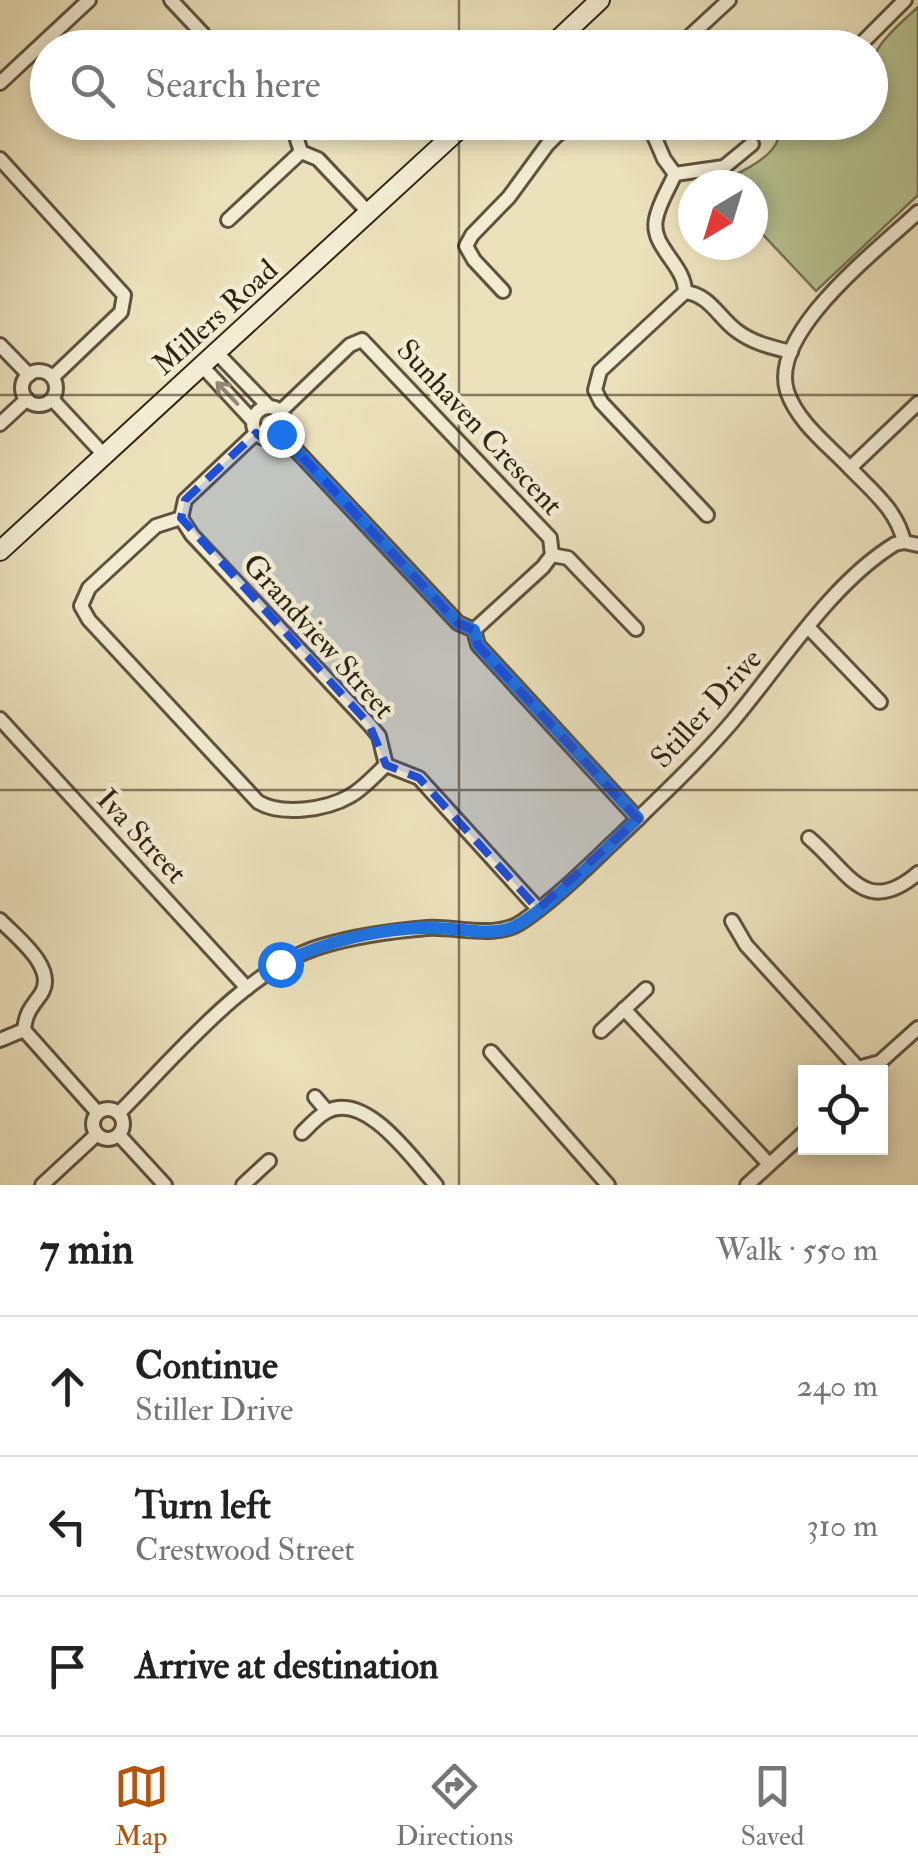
<!DOCTYPE html>
<html lang="en">
<head>
<meta charset="utf-8">
<style>
	body { margin:0; font-family:"IM FELL Double Pica",serif; background:#f2f2f2; color:#222 }
	.controls { position:absolute; right:30px; bottom:30px; display:grid; overflow:hidden; border-radius:0px; box-shadow:0 5px 15px #0003 }
	.controls button { width:90px; height:90px; display:grid; place-items:center; padding:0; border:0; border-bottom:2px solid #e0e0e0; background:#fff; color:#222; font:50px sans-serif }
	.compass { position:absolute; left:678px; top:170px; width:90px; height:90px; border-radius:50%; background:#fff; box-shadow:0 5px 15px #0003; rotate:218deg }
	.stop { position:absolute; width:30px; height:30px; margin:-22px; border:8px solid #1a73e8; border-radius:50%; background:#fff }
	.stop.end { background:#1a73e8; border-color:#fff; box-shadow:0 2px 10px #0008 }
	.list { margin:0; padding:0; list-style:none }
	h2 { display:flex; justify-content:space-between; align-items:center; height:130px; margin:0; padding:0 40px; font-size:42px }
	h2 small { font-size:32px; font-weight:400; color:#767676 }
	.list li { display:grid; grid-template-columns:65px 1fr auto; gap:30px; align-items:center; box-sizing:border-box; height:140px; padding:0 40px; border-top:2px solid #e0e0e0 }
	.list b { display:block; font-size:38px; white-space:nowrap }
	.list p { margin:0; font-size:32px; white-space:nowrap; color:#767676 }
	.list em { font-size:32px; font-style:normal; color:#767676 }
	.icon { flex:none; width:55px; height:55px; fill:none; stroke:currentColor; stroke-width:2; stroke-linecap:round; stroke-linejoin:round }
	.map { position:relative; flex:none; width:918px; height:1185px; overflow:hidden }
	.search { position:absolute; background:#fff; box-shadow:0 5px 15px #0003; left:30px; right:30px; top:30px; height:110px; display:flex; align-items:center; gap:25px; box-sizing:border-box; padding:0 35px; border-radius:55px; color:#767676; font-size:38px }
	.sheet { height:550px; background:#fff }
	nav { display:flex; justify-content:space-around; align-items:center; box-sizing:border-box; height:140px; border-top:2px solid #e0e0e0; background:#fff; font-size:28px; color:#767676 }
	nav a { display:grid; justify-items:center; gap:5px }
	nav .on { color:#b45309 }
	.map>svg:first-child { display:block }
	.green { fill:#b6c391; stroke:#747352; stroke-width:2.5 }
	.lines { fill:none; stroke-linecap:round; stroke-linejoin:round }
	.street-casing { stroke:#60523e; stroke-width:18 }
	.secondary-casing { stroke:#322314; stroke-width:22 }
	.street { stroke:#f2ecd3; stroke-width:12 }
	.secondary { stroke:#f2ecd3; stroke-width:18 }
	.oneway { stroke:#928874 }
	.route { stroke:#1a73e8; stroke-width:12 }
	.marked { fill:#1d4ed8; fill-opacity:0.2; stroke:#1d4ed8; stroke-width:8; stroke-dasharray:20 12; stroke-linejoin:round }
	.grid { fill:none; stroke:#322314; stroke-width:2.5; stroke-opacity:0.55 }
	.labels { text-anchor:middle; stroke-width:9; stroke-linejoin:round; paint-order:stroke }
	.street-label { font-size:30px; fill:#322314; stroke:#f2ecd3 }
</style>
</head>
<body>
<div class="map">
<svg width="918" height="1185" viewBox="0 0 918 1185">
	<rect width="100%" height="100%" fill="#ebe1bb"/>
	<filter id="stains"><feTurbulence type="fractalNoise" baseFrequency=".002" numOctaves="4"/><feColorMatrix values="0 0 0 0 .2 0 0 0 0 .09 0 0 0 0 .02 0 0 0 .5 -.17"/></filter>
	<radialGradient id="worn" r=".72"><stop offset=".6" stop-color="#630" stop-opacity="0"/><stop offset="1" stop-color="#630" stop-opacity=".3"/></radialGradient>
	<path class="green" d="M918,7V195L816,291L753,224V185H717L714,181C733,178 772,159 778,139L772,129L778,123L870,122C870,53 865,55 918,7Z"/>
	<g class="lines">
		<g class="street-casing">
			<g id="street">
				<path d="M171,0L203,34L208,48"/>
				<path d="M677,48L729,0"/>
				<path d="M857,48L905,0"/>
				<path d="M0,83L89,0"/>
				<path d="M286,122L294,130L301,152L318,159L369,213"/>
				<path d="M648,122L664,159L675,174C669,188 659,203 656,219C650,247 685,264 685,292C710,295 718,317 737,331C753,343 771,347 791,352"/>
				<path d="M0,159L124,295L121,312L53,377"/>
				<path d="M675,174L724,167L752,144"/>
				<path d="M228,220L301,152"/>
				<path d="M503,291L474,260L466,246L472,235L509,197L547,145L559,133L590,122"/>
				<path d="M685,292L600,371L595,390L601,402L707,515"/>
				<path d="M0,345L29,375"/>
				<path d="M217,353L268,406"/>
				<path d="M202,366L252,420"/>
				<circle cx="39" cy="388" r="17"/>
				<path d="M52,399L104,455"/>
				<circle cx="269" cy="423" r="16"/>
				<path d="M281,411L350,345L362,340L550,538L552,555L543,567L474,630"/>
				<path d="M0,424L27,399"/>
				<path d="M256,433L185,500L181,518L192,535L369,724L379,736L386,765L419,778L538,909"/>
				<path d="M281,434L458,623L474,630L478,645L638,819"/>
				<path d="M850,468L918,403"/>
				<path d="M181,518L156,526L89,588L81,606L89,620L258,802C281,816 326,810 350,796C363,789 375,775 386,765"/>
				<path d="M904,542C897,510 872,491 850,468C829,446 797,422 787,391C769,332 878,250 918,212"/>
				<path d="M552,555L568,558L636,629"/>
				<path d="M809,628L880,702"/>
				<path d="M0,719L247,988"/>
				<path d="M809,838C849,872 865,918 918,873"/>
				<path d="M0,920C16,937 58,968 41,994C31,1008 26,1012 24,1030L97,1112"/>
				<path d="M732,921L746,945L858,1068"/>
				<path d="M624,1009L769,1164"/>
				<path d="M601,1031L646,989"/>
				<path d="M0,1040L24,1030"/>
				<path d="M491,1052L608,1185"/>
				<path d="M856,1072L858,1068L880,1062L918,1028"/>
				<path d="M315,1097L327,1111"/>
				<circle cx="108" cy="1124" r="15"/>
				<path d="M119,1113C174,1058 247,968 322,946C355,936 392,931 427,928C457,926 497,940 523,921C558,897 589,865 620,836C658,799 697,763 732,722C781,664 830,584 895,544L904,542L918,545"/>
				<path d="M302,1133C309,1126 317,1117 326,1112C366,1090 413,1160 436,1185"/>
				<path d="M119,1135L165,1185"/>
				<path d="M42,1185L96,1135"/>
				<path d="M243,1185L269,1161"/>
				<path d="M747,1185L806,1131"/>
			</g>
		</g>
		<g class="secondary-casing">
			<g id="secondary">
				<path d="M549,48L600,0"/>
				<path d="M0,551L467,122"/>
			</g>
		</g>
		<use href="#street" class="street"/>
		<use href="#secondary" class="secondary"/>
	</g>
	<defs><path id="oneway-shaft" d="M-6 0H5M1.5-3L5.5 0L1.5 3" fill="none" stroke-width="1.6" stroke-linecap="round" stroke-linejoin="round" transform="scale(2.5)"/></defs>
	<use class="oneway" href="#oneway-shaft" transform="translate(227 393) rotate(-134)"/>
	<g class="lines">
		<path class="route" d="M280,964C325,941 384,927 435,928C458,928 489,936 511,928C542,916 611,844 638,818L478,645L474,630L458,623L281,434"/>
	</g>
	<path class="marked" d="M256,433L269,444L281,434L458,623L474,630L478,645L638,819L538,909L419,778L386,765L369,724L181,518L185,500Z"/>
	<path class="grid" d="M459,0V48M459,122V1185M0,395H918M0,790H918"/>
	<g class="labels">
		<g class="street-label">
			<text transform="translate(215 317) rotate(-42)" y="10">Millers Road</text>
			<text transform="translate(480 427) rotate(47)" y="10">Sunhaven Crescent</text>
			<text transform="translate(319 636) rotate(48)" y="10">Grandview Street</text>
			<text transform="translate(706 708) rotate(-48)" y="10">Stiller Drive</text>
			<text transform="translate(142 836) rotate(47)" y="10">Iva Street</text>
		</g>
	</g>
	<rect width="100%" height="100%" filter="url(#stains)"/>
	<rect width="100%" height="100%" fill="url(#worn)"/>
</svg>
<div class="controls">
<button><svg class="icon" aria-label="locate" viewBox="0 0 24 24"><circle cx="12" cy="12" r="6"/><path d="M12 2v4M12 18v4M2 12h4M18 12h4"/></svg></button>
</div>
<svg class="compass" viewBox="-18 -18 36 36"><path d="M0-13l5 13h-10z" fill="#e53935"/><path d="M0 13l5-13h-10z" fill="#767676"/></svg>
<div class="stop" style="left:280px;top:964px"></div>
<div class="stop end" style="left:281px;top:434px"></div>
<div class="search"><svg class="icon" aria-label="search" viewBox="0 0 24 24"><circle cx="10" cy="10" r="6"/><path d="M15 15l6 6"/></svg>Search here</div>
</div>
<section class="sheet">
<h2>7 min<small>Walk · 550 m</small></h2>
<ul class="list">
<li><svg class="icon" aria-label="ahead" viewBox="0 0 24 24"><path d="M12 20V5M6 11l6-6 6 6"/></svg><div><b>Continue</b><p>Stiller Drive</p></div><em>240 m</em></li>
<li><svg class="icon" aria-label="left" viewBox="0 0 24 24"><path d="M17 20v-9H6M10 6l-5 5 5 5"/></svg><div><b>Turn left</b><p>Crestwood Street</p></div><em>310 m</em></li>
<li><svg class="icon" aria-label="arrive" viewBox="0 0 24 24"><path d="M6 21V4h12l-3 4 3 4H6"/></svg><div><b>Arrive at destination</b></div></li>
</ul>
</section>
<nav>
<a class="on"><svg class="icon" aria-label="map" viewBox="0 0 24 24"><path d="M3 6l6-2 6 2 6-2v14l-6 2-6-2-6 2zM9 4v14M15 6v14"/></svg>Map</a>
<a><svg class="icon" aria-label="directions" viewBox="0 0 24 24"><path d="M12 3l9 9-9 9-9-9zM9 14v-3h6M13 9l2 2-2 2"/></svg>Directions</a>
<a><svg class="icon" aria-label="saved" viewBox="0 0 24 24"><path d="M7 4h10v16l-5-4-5 4z"/></svg>Saved</a>
</nav>
</body>
</html>
